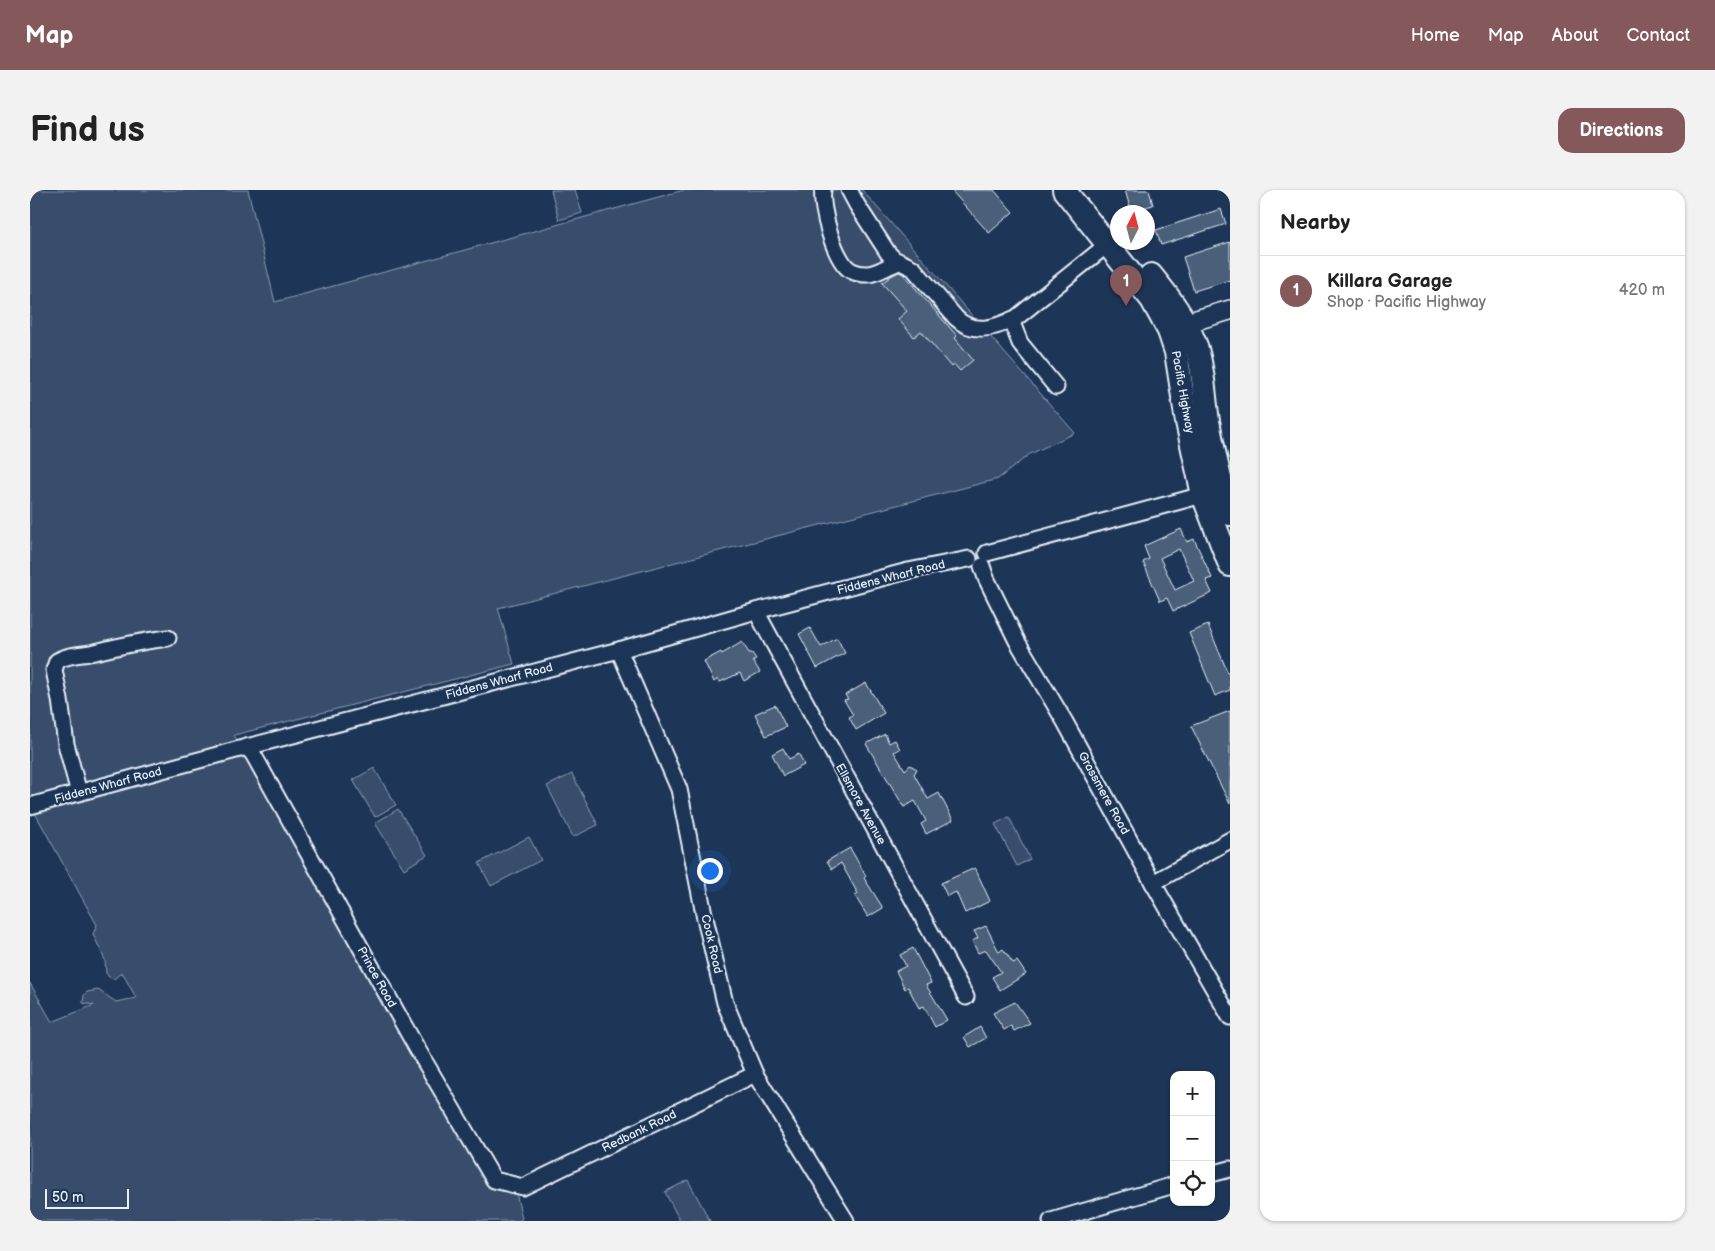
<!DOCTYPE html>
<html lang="en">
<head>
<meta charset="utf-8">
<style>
	body { margin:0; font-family:"Balsamiq Sans",sans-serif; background:#f2f2f2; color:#222 }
	.controls { position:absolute; right:15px; bottom:15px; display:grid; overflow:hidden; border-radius:10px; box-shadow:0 1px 4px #0004 }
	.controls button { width:45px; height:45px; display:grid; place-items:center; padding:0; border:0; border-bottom:1px solid #e0e0e0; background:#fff; color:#222; font:25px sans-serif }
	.compass { position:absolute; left:1080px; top:15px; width:45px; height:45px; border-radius:50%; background:#fff; box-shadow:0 1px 4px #0004; rotate:6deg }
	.scale { position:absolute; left:15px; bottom:12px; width:84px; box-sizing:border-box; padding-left:5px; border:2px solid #e8f1f8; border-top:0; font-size:14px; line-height:18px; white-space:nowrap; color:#e8f1f8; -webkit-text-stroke:4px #1d3557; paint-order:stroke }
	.you { position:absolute; left:679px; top:680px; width:18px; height:18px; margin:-12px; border:4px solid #fff; border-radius:50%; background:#1a73e8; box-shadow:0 0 0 8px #1a73e833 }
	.badge { display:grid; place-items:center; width:32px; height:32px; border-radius:50%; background:#85585c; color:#fff; font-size:16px; font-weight:700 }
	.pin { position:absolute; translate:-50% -41px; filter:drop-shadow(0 1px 2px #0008) }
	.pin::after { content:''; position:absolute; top:26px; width:18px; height:15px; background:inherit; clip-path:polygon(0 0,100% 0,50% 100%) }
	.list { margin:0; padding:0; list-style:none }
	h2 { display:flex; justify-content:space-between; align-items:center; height:65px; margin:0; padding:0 20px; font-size:21px }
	h2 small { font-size:16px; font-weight:400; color:#767676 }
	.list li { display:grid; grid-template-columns:32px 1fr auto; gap:15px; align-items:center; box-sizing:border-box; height:70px; padding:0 20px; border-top:1px solid #e0e0e0 }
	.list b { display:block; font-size:19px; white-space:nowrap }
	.list p { margin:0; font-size:16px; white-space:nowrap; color:#767676 }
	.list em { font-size:16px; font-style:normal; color:#767676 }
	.icon { flex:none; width:28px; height:28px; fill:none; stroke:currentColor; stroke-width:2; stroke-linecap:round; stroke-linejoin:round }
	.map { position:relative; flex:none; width:1200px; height:1031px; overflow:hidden; border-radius:15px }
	header { display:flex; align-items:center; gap:30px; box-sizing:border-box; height:70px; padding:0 25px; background:#85585c; color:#fff }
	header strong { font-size:24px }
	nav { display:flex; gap:28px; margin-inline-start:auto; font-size:18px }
	.intro { display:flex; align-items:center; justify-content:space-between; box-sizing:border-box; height:120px; padding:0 30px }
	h1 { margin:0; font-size:35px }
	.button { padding:12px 22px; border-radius:15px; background:#85585c; color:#fff; font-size:18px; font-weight:700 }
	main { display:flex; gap:30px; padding:0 30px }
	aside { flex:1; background:#fff; border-radius:15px; box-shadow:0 1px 4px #0004 }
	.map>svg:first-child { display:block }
	.green { fill:#374d6c; stroke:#909fb2 }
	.building { fill:#495e7a; stroke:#e8f1f8; fill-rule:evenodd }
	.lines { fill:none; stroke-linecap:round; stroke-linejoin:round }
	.minor-casing { stroke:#e8f1f8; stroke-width:19 }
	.major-casing { stroke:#e8f1f8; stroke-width:22 }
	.highway-casing { stroke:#e8f1f8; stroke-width:26 }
	.minor { stroke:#1d3557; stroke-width:15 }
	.major { stroke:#1d3557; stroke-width:19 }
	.highway { stroke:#1d3557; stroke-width:22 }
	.labels { text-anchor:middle; stroke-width:4.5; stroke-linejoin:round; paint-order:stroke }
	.street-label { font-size:12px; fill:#e8f1f8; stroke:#1d3557 }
</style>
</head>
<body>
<header>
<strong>Map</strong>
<nav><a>Home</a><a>Map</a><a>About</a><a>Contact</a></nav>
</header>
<div class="intro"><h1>Find us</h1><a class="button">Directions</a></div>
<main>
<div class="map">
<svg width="1200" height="1031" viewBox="0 0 1200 1031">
	<rect width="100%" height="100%" fill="#1d3557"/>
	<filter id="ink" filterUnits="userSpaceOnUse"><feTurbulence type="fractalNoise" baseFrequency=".02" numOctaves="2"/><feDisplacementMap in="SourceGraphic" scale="10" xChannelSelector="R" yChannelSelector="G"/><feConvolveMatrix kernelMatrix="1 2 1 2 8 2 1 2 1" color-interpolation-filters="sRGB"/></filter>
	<g filter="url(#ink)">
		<g class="green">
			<path d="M0,0H218L245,112L654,0H832L1045,243L1000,264L968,289L468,418L484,474L204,545L431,946L486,1003L492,1028L490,1031H0V793L22,832L64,815L53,813L54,805L57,802L68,800L86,812L106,808L92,782L84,789L79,787L76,783L75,770L63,744L67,735L0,614Z"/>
			<path d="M521,0H545L552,23L529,30Z"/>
			<path d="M344,578L366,615L345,627L323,590Z"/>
			<path d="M542,584L568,635L543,647L517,596Z"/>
			<path d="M368,619L397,665L374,679L345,633Z"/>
			<path d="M979,627L1000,669L987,676L965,634Z"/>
			<path d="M499,647L511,670L461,696L449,673Z"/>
			<path d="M658,990L680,1031H650L635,1002Z"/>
		</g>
		<g class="building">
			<path d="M921,0H964L983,22L959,43Z"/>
			<path d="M1095,0H1119L1123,15L1101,21Z"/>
			<path d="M1191,19L1196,34L1131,55L1126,40Z"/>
			<path d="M1200,52V90L1164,101L1153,67Z"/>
			<path d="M869,82L873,84L927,146L925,148L943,170L930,181L925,175L921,177L891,141L884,147L868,129L877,121L852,93L861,86Z"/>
			<path d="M1151,339L1157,352L1164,349L1182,388L1176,390L1182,403L1143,421L1137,408L1130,411L1113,372L1119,369L1114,356ZM1149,359L1164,391L1145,400L1130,368Z"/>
			<path d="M1178,435L1200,488V500L1185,506L1159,443Z"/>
			<path d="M780,438L791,457L807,448L815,463L787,478L769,444Z"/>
			<path d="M712,452L719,463H722L726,469L723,471L730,482L714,491L710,483L690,492L688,489L684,492L674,471L691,462L692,464Z"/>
			<path d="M836,493L854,523L826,540L819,527L823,525L814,510L818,509L815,505Z"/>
			<path d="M745,515L756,537L736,546L725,524Z"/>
			<path d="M1200,521V614L1161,536Z"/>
			<path d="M855,544L859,553L865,550L870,559L864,562L875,580L880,575L887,579L884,584L898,609L909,603L923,630L896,644L891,634L896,631L885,611L874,617L836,554Z"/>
			<path d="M753,558L759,569L769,564L774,575L753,586L742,564Z"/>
			<path d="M820,658L836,686L834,688L853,718L838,727L825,706L828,704L811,673L802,679L797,671Z"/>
			<path d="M945,678L960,711L935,723L926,702L917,706L911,693Z"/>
			<path d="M956,736L969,762L973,759L983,773L987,771L996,784L970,800L962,787L971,782L956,760L948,763L942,751L948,748L944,741Z"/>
			<path d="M883,758L901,793L896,795L917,830L905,837L894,816L889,818L878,797L875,799L866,781L876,776L870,765Z"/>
			<path d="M985,812L1000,833L984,841L981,836L974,840L963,823Z"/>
			<path d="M950,837L956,848L940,857L934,847Z"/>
		</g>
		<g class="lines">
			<g class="minor-casing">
				<g id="minor">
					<path d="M793,0C790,17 805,74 822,81C842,90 853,77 869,72"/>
					<path d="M819,0L827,15L858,63L864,69L883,78L926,128C943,145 966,138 986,128L1078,54"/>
					<path d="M981,130L990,153L1026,197"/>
					<path d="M957,363L1180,303"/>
					<path d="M952,376L956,388L987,451L1035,532L1123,693L1200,827"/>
					<path d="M726,421L936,807"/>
					<path d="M589,460L649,599L674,724L695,813L725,884L816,1031"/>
					<path d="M217,557L223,564L385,855L464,990L493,997L725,884"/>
					<path d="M49,603L36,554L30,510L24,480L27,471C38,464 52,465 65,462C89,456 113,451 138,448"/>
					<path d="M0,616L217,557L589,460L726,421L878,381L939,369"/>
					<path d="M1123,693L1200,650"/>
					<path d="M1181,984L1200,979"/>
					<path d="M1021,1031L1144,995"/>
				</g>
			</g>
			<g class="major-casing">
				<path id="major" d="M1144,139L1156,133L1200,120"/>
			</g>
			<g class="highway-casing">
				<g id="highway">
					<path d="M1034,0L1122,110L1139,141L1146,162L1157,232L1173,305L1200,375"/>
					<path d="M1121,85C1139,107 1156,129 1166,156C1174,179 1174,207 1178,231C1184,263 1190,294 1200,324"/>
				</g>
			</g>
			<use href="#minor" class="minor"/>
			<use href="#major" class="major"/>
			<use href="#highway" class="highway"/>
		</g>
	</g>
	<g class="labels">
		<g class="street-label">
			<text transform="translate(1153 202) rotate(80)" y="4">Pacific Highway</text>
			<text transform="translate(861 387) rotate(-14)" y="4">Fiddens Wharf Road</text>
			<text transform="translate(469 491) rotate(-15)" y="4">Fiddens Wharf Road</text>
			<text transform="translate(78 595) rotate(-15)" y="4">Fiddens Wharf Road</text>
			<text transform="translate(1074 603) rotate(61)" y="4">Grassmere Road</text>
			<text transform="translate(831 614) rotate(61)" y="4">Ellsmore Avenue</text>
			<text transform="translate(682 754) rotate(77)" y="4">Cook Road</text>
			<text transform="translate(347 787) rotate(61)" y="4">Prince Road</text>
			<text transform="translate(609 941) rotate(-26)" y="4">Redbank Road</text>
		</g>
	</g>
</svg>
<div class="controls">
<button>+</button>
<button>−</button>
<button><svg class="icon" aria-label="locate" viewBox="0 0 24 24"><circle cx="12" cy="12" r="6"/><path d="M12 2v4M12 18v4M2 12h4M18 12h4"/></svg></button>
</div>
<svg class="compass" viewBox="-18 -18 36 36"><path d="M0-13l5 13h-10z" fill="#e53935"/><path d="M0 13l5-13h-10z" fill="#767676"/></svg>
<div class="scale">50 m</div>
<div class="you"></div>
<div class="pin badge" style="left:1096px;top:116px">1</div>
</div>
<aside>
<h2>Nearby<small></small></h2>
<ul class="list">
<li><span class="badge">1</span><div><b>Killara Garage</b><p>Shop · Pacific Highway</p></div><em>420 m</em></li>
</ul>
</aside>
</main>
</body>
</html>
